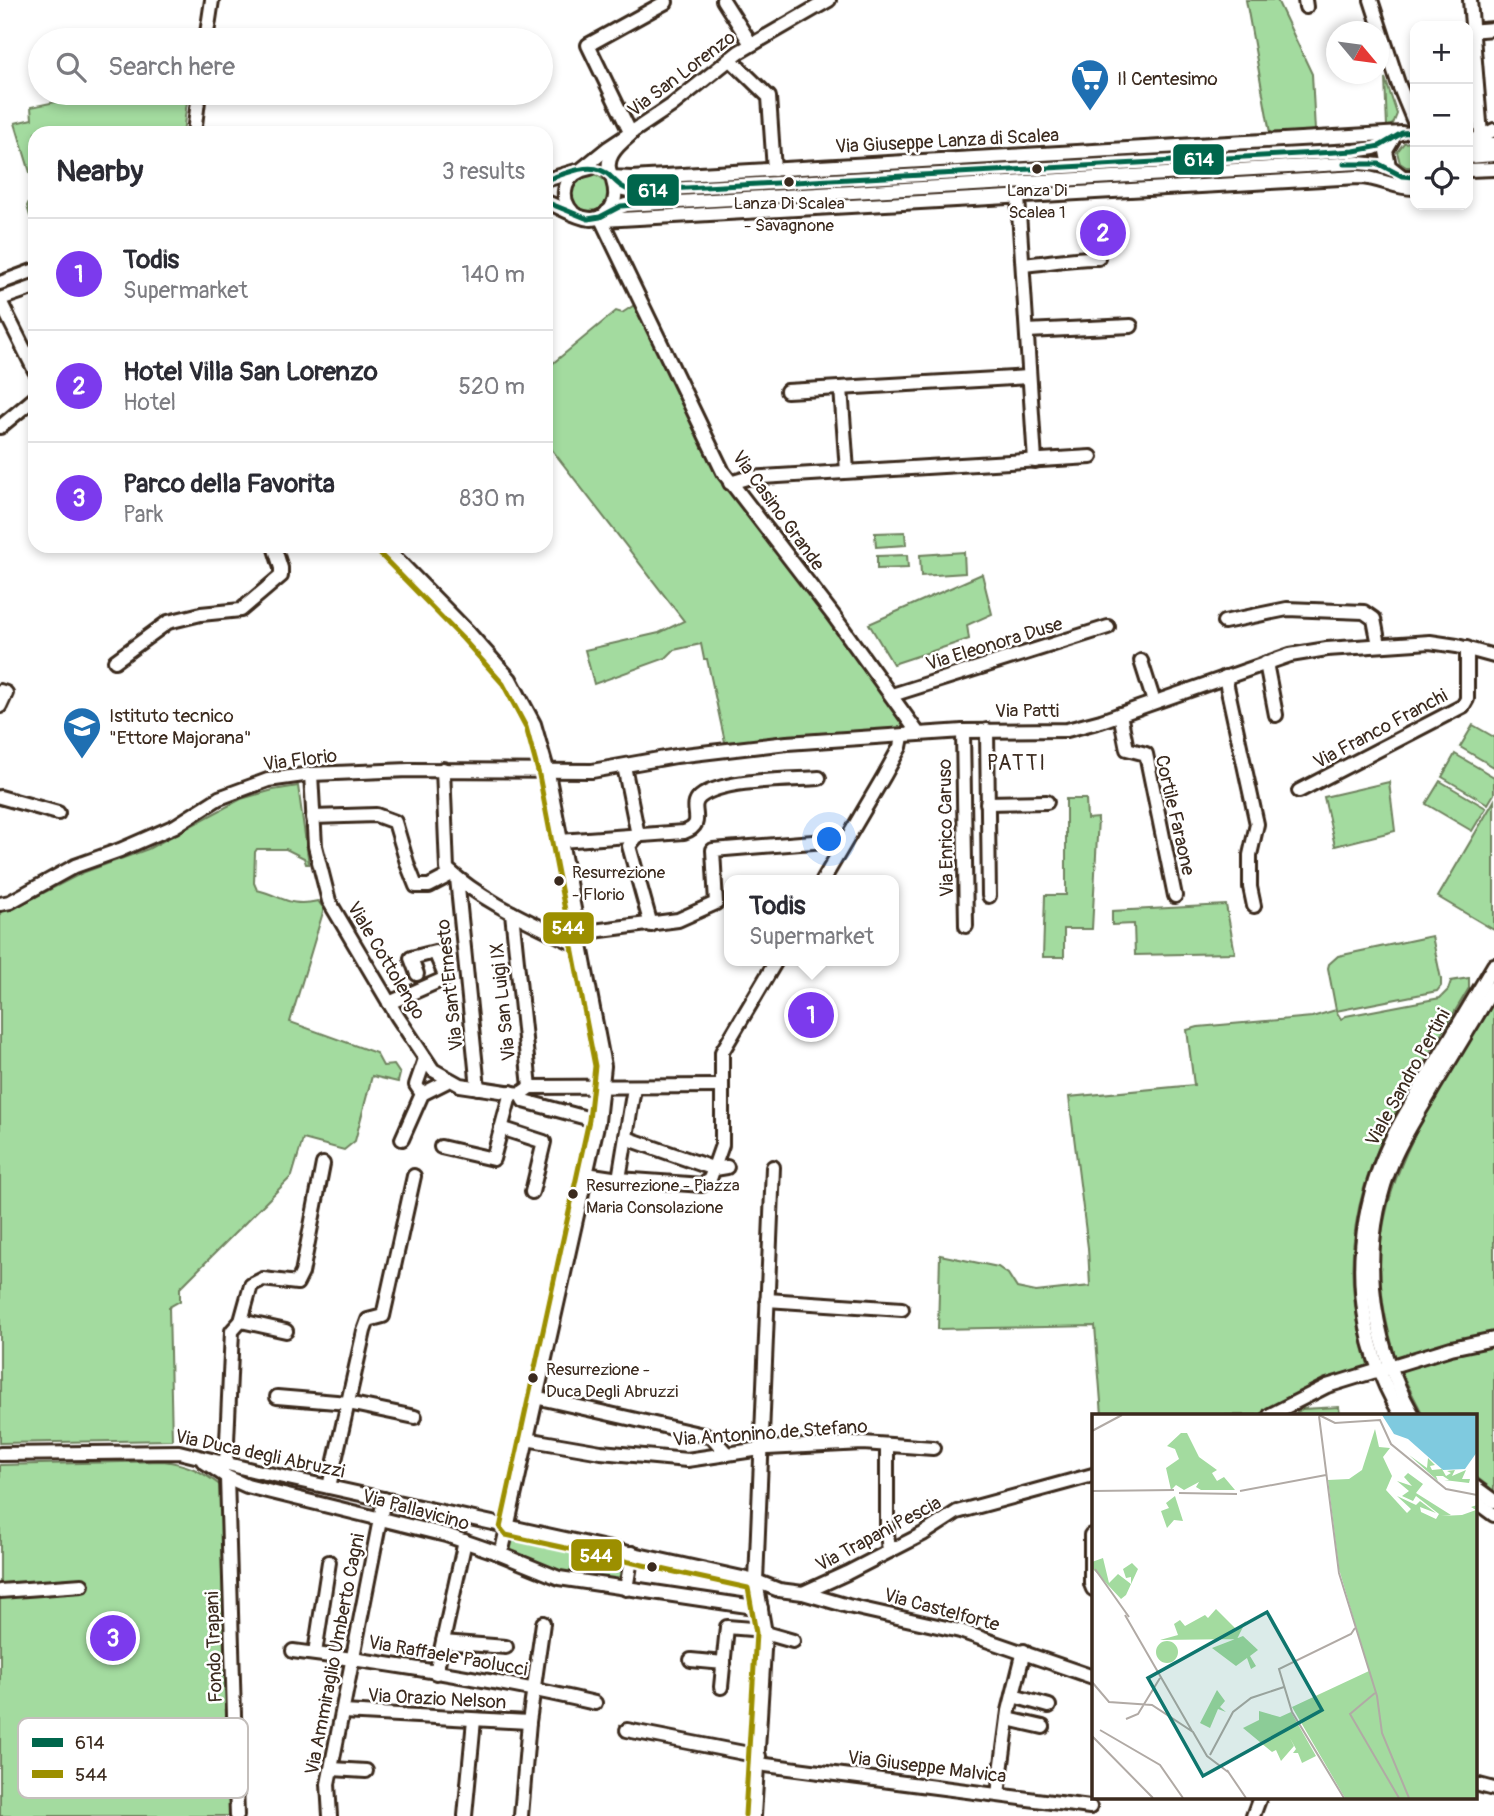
<!DOCTYPE html>
<html lang="en">
<head>
<meta charset="utf-8">
<style>
	body { margin:0; font-family:Pangolin,sans-serif; background:#f2f2f3; color:#2b2b33 }
	.controls { position:absolute; right:21px; top:21px; display:grid; overflow:hidden; border-radius:14px; box-shadow:0 4px 10px #0003 }
	.controls button { width:63px; height:63px; display:grid; place-items:center; padding:0; border:0; border-bottom:2px solid #e1e1e2; background:#fff; color:#2b2b33; font:35px sans-serif }
	.compass { position:absolute; left:1326px; top:21px; width:63px; height:63px; border-radius:50%; background:#fff; box-shadow:0 4px 10px #0003; rotate:119deg }
	.you { position:absolute; left:830px; top:840px; width:24px; height:24px; margin:-18px; border:5px solid #fff; border-radius:50%; background:#1a73e8; box-shadow:0 0 0 10px #1a73e833 }
	.badge { display:grid; place-items:center; width:46px; height:46px; border-radius:50%; background:#7c3aed; color:#fff; font-size:23px; font-weight:700 }
	.pin { position:absolute; translate:-50% -50%; border:4px solid #fff; box-shadow:0 2px 7px #0006 }
	.popup { position:absolute; left:724px; top:875px; width:175px; height:91px; box-sizing:border-box; display:grid; place-content:center; border-radius:14px; background:#fff; filter:drop-shadow(0 2px 5px #0005); font-size:23px; white-space:nowrap; color:#7c7c81 }
	.popup b { font-size:26px; color:#2b2b33 }
	.popup::after { content:''; position:absolute; left:50%; top:100%; margin-left:-14px; border:14px solid transparent; border-top-color:#fff }
	.list { margin:0; padding:0; list-style:none }
	h2 { display:flex; justify-content:space-between; align-items:center; height:91px; margin:0; padding:0 28px; font-size:30px }
	h2 small { font-size:23px; font-weight:400; color:#7c7c81 }
	.list li { display:grid; grid-template-columns:46px 1fr auto; gap:21px; align-items:center; box-sizing:border-box; height:112px; padding:0 28px; border-top:2px solid #e1e1e2 }
	.list b { display:block; font-size:26px; white-space:nowrap }
	.list p { margin:0; font-size:23px; white-space:nowrap; color:#7c7c81 }
	.list em { font-size:23px; font-style:normal; color:#7c7c81 }
	.icon { flex:none; width:38px; height:38px; fill:none; stroke:currentColor; stroke-width:2; stroke-linecap:round; stroke-linejoin:round }
	.map { position:relative; flex:none; width:1494px; height:1816px; overflow:hidden }
	.search { position:absolute; background:#fff; box-shadow:0 4px 10px #0003; left:28px; top:28px; width:525px; height:77px; display:flex; align-items:center; gap:18px; box-sizing:border-box; padding:0 24px; border-radius:38px; color:#7c7c81; font-size:26px }
	.panel { position:absolute; background:#fff; box-shadow:0 4px 10px #0003; left:28px; top:126px; width:525px; height:427px; border-radius:21px }
	.map>svg:first-child { display:block }
	.green { fill:#a3db9f; stroke:#6f825e; stroke-width:2 }
	.lines { fill:none; stroke-linecap:round; stroke-linejoin:round }
	.minor-casing { stroke:#3b2a1e; stroke-width:18 }
	.minor { stroke:#fff; stroke-width:12 }
	.bus-1-casing { stroke:#fff; stroke-width:10 }
	.bus-2-casing { stroke:#fff; stroke-width:10 }
	.bus-1 { stroke:#00664c; stroke-width:5 }
	.bus-2 { stroke:#9c8f00; stroke-width:5 }
	.bus-dot { fill:#3b2a1e; stroke:#fff; stroke-width:2.5 }
	.labels { text-anchor:middle; stroke-width:5; stroke-linejoin:round; paint-order:stroke }
	.bus-label { font-size:17px; fill:#3b2a1e; stroke:#fff; text-anchor:start }
	.street-label { font-size:19px; fill:#3b2a1e; stroke:#fff }
	.poi-label { font-size:19px; fill:#3b2a1e; stroke:#fff; text-anchor:start }
	.neighbourhood-label { font-size:21px; letter-spacing:2px; fill:#3b2a1e; stroke:#fff }
	.inset-road { fill:none; stroke:#b1aaa5; stroke-width:2 }
	.view { fill:#0f766e; fill-opacity:0.15; stroke:#0f766e; stroke-width:3.5 }
	.inset-edge { fill:none; stroke:#3b2a1e; stroke-width:3.5 }
	.key { fill:#fff; stroke:#c4bfbc; stroke-width:2 }
	.key-label { font-size:19px; fill:#3b2a1e }
	.line-badge { stroke:#fff; stroke-width:2.5 }
	.badge-label { font-size:19px; text-anchor:middle; font-weight:bold; fill:#fff }
</style>
</head>
<body>
<div class="map">
<svg width="1494" height="1816" viewBox="0 0 1494 1816">
	<rect width="100%" height="100%" fill="#fff"/>
	<filter id="ink" filterUnits="userSpaceOnUse"><feTurbulence type="fractalNoise" baseFrequency=".0143" numOctaves="2"/><feDisplacementMap in="SourceGraphic" scale="14" xChannelSelector="R" yChannelSelector="G"/><feConvolveMatrix kernelMatrix="1 2 1 2 8 2 1 2 1" color-interpolation-filters="sRGB"/></filter>
	<g filter="url(#ink)">
		<g class="green">
			<path d="M1246,0H1277L1312,74L1315,131L1270,133Z"/>
			<path d="M1385,78L1397,114L1393,124L1387,127Z"/>
			<path d="M99,93H188L183,133H35V200L32,209L33,215L30,216L27,206L35,189L15,123L32,119L31,107Z"/>
			<path d="M1411,142L1415,143V167H1406L1400,163L1397,152L1404,143Z"/>
			<circle cx="590" cy="193" r="19"/>
			<path d="M636,304L699,433L791,567L912,730L725,742L707,659H704L701,644L674,650L666,658L594,684L585,650L659,633L684,621L546,442V369L616,311L622,313Z"/>
			<path d="M905,532L906,545L876,547L875,533Z"/>
			<path d="M964,552L965,573L921,576L920,555Z"/>
			<path d="M907,555L908,568L877,569V556Z"/>
			<path d="M982,574L992,614L967,625L969,639L893,664L869,624Z"/>
			<path d="M1473,725L1494,737V767L1460,747Z"/>
			<path d="M1455,754L1494,777V794L1488,804L1442,777Z"/>
			<path d="M1440,781L1486,808L1472,831L1426,804Z"/>
			<path d="M1389,782L1395,831L1335,846L1324,797Z"/>
			<path d="M298,786L309,864H306L304,858L286,849H257L255,852L254,883L257,890C283,896 288,908 318,901L324,909L290,1022L376,1053L383,1066L394,1065L400,1074L398,1082L372,1076L355,1141L344,1150L303,1139L292,1176L180,1288V1301L169,1307L172,1440L0,1443V912L14,908L82,873L148,849L241,799L273,790Z"/>
			<path d="M1066,799H1086L1087,819L1098,818L1092,929H1064V957H1043L1045,895H1066Z"/>
			<path d="M1494,801V930L1438,897Z"/>
			<path d="M1226,905L1235,953L1135,955L1134,924L1112,925V911Z"/>
			<path d="M1432,936L1441,979V986L1437,991L1336,1011L1341,1019L1346,1016L1440,998L1448,990L1451,981L1469,978V988C1391,1119 1319,1207 1369,1368L1315,1387L1261,1415H1102L1095,1326L938,1329L940,1255L998,1267L1008,1274L1017,1288L1036,1292L1090,1286L1088,1248L1069,1097L1194,1085L1187,1030L1198,1027L1312,1017L1336,1010L1328,968L1329,964L1338,956Z"/>
			<path d="M1494,1002V1335L1396,1359C1385,1321 1377,1283 1381,1243C1390,1154 1449,1077 1494,1002Z"/>
			<path d="M1494,1345V1491L1475,1476V1415H1423L1400,1370L1443,1356Z"/>
			<path d="M1339,1407L1340,1415H1294L1302,1409Z"/>
			<path d="M163,1461C187,1464 202,1471 221,1486L232,1790L230,1816H0V1465Z"/>
			<path d="M511,1537L626,1562L622,1584L561,1574L507,1553Z"/>
		</g>
		<g class="lines">
			<g class="minor-casing">
				<g id="minor">
					<path d="M723,0L751,44"/>
					<path d="M1305,0L1306,7"/>
					<path d="M1371,0L1398,83L1415,124"/>
					<path d="M1470,0L1481,135"/>
					<path d="M1468,31L1494,29"/>
					<path d="M206,40L212,0"/>
					<path d="M730,59L769,97L774,170"/>
					<path d="M194,133L199,93"/>
					<path d="M631,134L588,45L666,2"/>
					<path d="M629,136C616,147 602,160 612,177L631,178L1402,133"/>
					<path d="M1393,139L1386,151L1389,166L1403,177H1415"/>
					<path d="M1468,143L1494,130"/>
					<path d="M1468,146L1494,144"/>
					<path d="M1468,157L1494,155"/>
					<path d="M582,169L608,148L671,106L739,52L829,0"/>
					<path d="M1468,170L1494,169"/>
					<path d="M546,180L576,171"/>
					<path d="M614,182L623,189L632,191L1354,151L1374,148L1392,140"/>
					<path d="M1018,197L1035,461"/>
					<path d="M546,202C566,208 594,233 611,208C617,199 616,190 613,181"/>
					<path d="M607,212L626,205L1359,163L1380,165L1392,170"/>
					<path d="M574,214C556,196 566,172 590,168"/>
					<path d="M600,217L723,472L833,615L918,733"/>
					<path d="M603,220L1358,177C1379,177 1396,189 1415,188"/>
					<path d="M1023,265C1048,263 1074,257 1098,258"/>
					<path d="M0,283L35,270"/>
					<path d="M0,299L35,287"/>
					<path d="M0,301L35,371"/>
					<path d="M1027,331L1131,326"/>
					<path d="M841,388L847,471"/>
					<path d="M787,391L1029,377"/>
					<path d="M0,427L35,398"/>
					<path d="M730,483L747,478L1091,457"/>
					<path d="M384,546L469,633L510,679L534,724L548,773L604,1066L598,1121L503,1546L500,1551L495,1552"/>
					<path d="M1224,622L1287,609L1364,612L1374,619L1379,645"/>
					<path d="M115,661L168,622L201,614L241,610L281,576V568L274,546"/>
					<path d="M1141,661L1154,702"/>
					<path d="M1266,663L1276,715"/>
					<path d="M1225,677L1257,824L1250,855V887L1254,906"/>
					<path d="M0,691L6,693L0,706"/>
					<path d="M892,695L1108,627"/>
					<path d="M1120,714L1127,749L1146,754L1175,896"/>
					<path d="M987,730L989,896"/>
					<path d="M963,731L966,926"/>
					<path d="M624,766L638,835L629,846L651,925"/>
					<path d="M443,769L447,869C482,901 528,921 571,942L579,941"/>
					<path d="M311,774L315,846L329,901L397,1016L433,1070L460,1085L520,1094L524,1101L598,1121"/>
					<path d="M1299,791L1463,706L1467,699V648"/>
					<path d="M0,797L58,813"/>
					<path d="M987,803L1047,802"/>
					<path d="M313,817L376,815L395,822L408,866L416,886H429L452,874"/>
					<path d="M560,841L684,832C708,824 687,808 700,797C722,779 790,780 819,778"/>
					<path d="M457,878L478,1088"/>
					<path d="M823,880L884,776L900,747L902,737"/>
					<path d="M0,904L10,902L75,866L120,850L175,826L219,798L268,780L311,774L409,770L592,771L676,756L787,743L963,731L1067,730L1101,721L1290,655L1327,649L1430,642L1457,646L1494,656"/>
					<path d="M512,913L530,1087"/>
					<path d="M578,933L678,920L716,903L713,850L838,840L844,843"/>
					<path d="M389,1003L446,978L435,952L411,958L417,974"/>
					<path d="M422,1094L416,1085L425,1059"/>
					<path d="M520,1094L530,1087L721,1086"/>
					<path d="M501,1128L544,1142L532,1192"/>
					<path d="M626,1138L715,1169L727,1167"/>
					<path d="M402,1139L422,1094L450,1080"/>
					<path d="M441,1147L493,1159L511,1092"/>
					<path d="M586,1174L619,1179L689,1184L702,1185L710,1179L722,1145V1052L776,961"/>
					<path d="M619,1179L634,1088"/>
					<path d="M767,1300L902,1309"/>
					<path d="M241,1321L286,1331"/>
					<path d="M277,1397L348,1403L415,1417"/>
					<path d="M535,1397L712,1437L727,1454"/>
					<path d="M1270,1415L1327,1386L1451,1348L1494,1339"/>
					<path d="M1401,1415C1356,1341 1350,1250 1379,1169C1390,1137 1409,1108 1426,1079C1449,1041 1471,1003 1494,965"/>
					<path d="M1413,1415C1368,1336 1358,1243 1394,1158C1405,1133 1420,1111 1433,1088C1454,1054 1474,1020 1494,987"/>
					<path d="M526,1439L601,1452L687,1460L767,1448L863,1443L933,1448"/>
					<path d="M887,1445V1533L889,1551"/>
					<path d="M0,1454L179,1452L256,1471L756,1581L779,1590L803,1593L848,1606L960,1631L1093,1677"/>
					<path d="M203,1461L227,1477L247,1486L446,1535L495,1552L559,1578L761,1608"/>
					<path d="M226,1463L232,1331L241,1321L251,1285L263,1279L297,1283L302,1273L323,1164"/>
					<path d="M227,1477L237,1816"/>
					<path d="M329,1487L364,1331L368,1320L383,1316L414,1176"/>
					<path d="M1475,1487L1494,1501"/>
					<path d="M1475,1501L1494,1515"/>
					<path d="M1091,1535V1584L1093,1589"/>
					<path d="M626,1589L632,1553"/>
					<path d="M0,1591L82,1585"/>
					<path d="M803,1593L847,1573L923,1534L957,1512L1093,1475"/>
					<path d="M765,1633L793,1641"/>
					<path d="M443,1642L506,1647"/>
					<path d="M293,1651C394,1664 496,1680 595,1703"/>
					<path d="M315,1653L329,1562"/>
					<path d="M691,1660L724,1663"/>
					<path d="M436,1673L465,1541"/>
					<path d="M721,1687L727,1627L764,1630"/>
					<path d="M1013,1696L1049,1706"/>
					<path d="M343,1712L529,1722"/>
					<path d="M1008,1719L1043,1727"/>
					<path d="M627,1730L759,1756"/>
					<path d="M758,1764L1090,1807"/>
					<path d="M332,1769L366,1771"/>
					<path d="M1475,1784L1494,1789"/>
					<path d="M998,1794L1009,1711L1024,1651"/>
					<path d="M330,1816L328,1784L384,1499"/>
					<path d="M465,1816L474,1720"/>
					<path d="M521,1816L529,1722L543,1623"/>
					<path d="M754,1816L765,1633L756,1581L773,1167"/>
					<path d="M1253,1816L1260,1797"/>
				</g>
			</g>
			<use href="#minor" class="minor"/>
			<g class="bus-1-casing">
				<g id="bus-1">
					<path d="M1344,164H1379L1402,176L1415,177"/>
					<path d="M546,180C565,174 593,159 610,176C617,183 621,188 632,191L1354,151L1380,146L1402,133L1415,132"/>
					<path d="M546,202L588,219L600,217L621,206L657,203"/>
				</g>
			</g>
			<g class="bus-2-casing">
				<path id="bus-2" d="M378,552L463,639L503,684L526,727L539,775L595,1066L589,1120L500,1528L506,1535L748,1588L756,1633L745,1815"/>
			</g>
			<use href="#bus-1" class="bus-1"/>
			<use href="#bus-2" class="bus-2"/>
		</g>
	</g>
	<defs>
		<g id="supermarket-pin" transform="scale(2.0125)"><path d="M0 17L-7.5 6A9.5 9.5 0 1 1 7.5 6Z" fill="#1f6fb2" stroke="#fff"/><path d="M-6-5.5h2.5l.6 2H6L4.5 2H-2.5L-4.4-4H-6ZM-1.5 3.2a1.3 1.3 0 1 0 .1 0ZM3 3.2a1.3 1.3 0 1 0 .1 0Z" fill="#fff"/></g>
		<g id="school-pin" transform="scale(2.0125)"><path d="M0 17L-7.5 6A9.5 9.5 0 1 1 7.5 6Z" fill="#1f6fb2" stroke="#fff"/><path d="M0-5L7-2L0 1L-7-2ZM-4 1L0 2.5L4 1V4Q0 6-4 4Z" fill="#fff"/></g>
	</defs>
	<g fill-rule="evenodd">
		<use href="#supermarket-pin" x="1090" y="78"/>
		<use href="#school-pin" x="82" y="726"/>
	</g>
	<g class="bus-dot">
		<circle cx="1037" cy="169" r="6"/>
		<circle cx="789" cy="182" r="6"/>
		<circle cx="559" cy="881" r="6"/>
		<circle cx="573" cy="1194" r="6"/>
		<circle cx="533" cy="1378" r="6"/>
		<circle cx="652" cy="1567" r="6"/>
	</g>
	<g class="labels">
		<g class="bus-label">
			<text x="1037" y="196" text-anchor="middle">Lanza Di<tspan x="1037" dy="22">Scalea 1</tspan></text>
			<text x="789" y="209" text-anchor="middle">Lanza Di Scalea<tspan x="789" dy="22">- Savagnone</tspan></text>
			<text x="572" y="878">Resurrezione<tspan x="572" dy="22">- Florio</tspan></text>
			<text x="586" y="1191">Resurrezione - Piazza<tspan x="586" dy="22">Maria Consolazione</tspan></text>
			<text x="546" y="1375">Resurrezione -<tspan x="546" dy="22">Duca Degli Abruzzi</tspan></text>
		</g>
		<g class="street-label">
			<text transform="translate(681 73) rotate(-37)" y="7">Via San Lorenzo</text>
			<text transform="translate(947 140) rotate(-3)" y="7">Via Giuseppe Lanza di Scalea</text>
			<text transform="translate(779 510) rotate(54)" y="7">Via Casino Grande</text>
			<text transform="translate(994 643) rotate(-17)" y="7">Via Eleonora Duse</text>
			<text x="1027" y="717">Via Patti</text>
			<text transform="translate(1380 728) rotate(-28)" y="7">Via Franco Franchi</text>
			<text transform="translate(300 759) rotate(-7)" y="7">Via Florio</text>
			<text transform="translate(1176 815) rotate(77)" y="7">Cortile Faraone</text>
			<text transform="translate(945 828) rotate(-91)" y="7">Via Enrico Caruso</text>
			<text transform="translate(387 960) rotate(59)" y="7">Viale Cottolengo</text>
			<text transform="translate(449 985) rotate(-96)" y="7">Via Sant'Ernesto</text>
			<text transform="translate(502 1002) rotate(-96)" y="7">Via San Luigi IX</text>
			<text transform="translate(1407 1077) rotate(-61)" y="7">Viale Sandro Pertini</text>
			<text transform="translate(770 1432) rotate(-4)" y="7">Via Antonino de Stefano</text>
			<text transform="translate(260 1453) rotate(12)" y="7">Via Duca degli Abruzzi</text>
			<text transform="translate(416 1509) rotate(15)" y="7">Via Pallavicino</text>
			<text transform="translate(878 1533) rotate(-28)" y="7">Via Trapani Pescia</text>
			<text transform="translate(942 1609) rotate(15)" y="7">Via Castelforte</text>
			<text transform="translate(213 1647) rotate(-92)" y="7">Fondo Trapani</text>
			<text transform="translate(334 1654) rotate(-79)" y="7">Via Ammiraglio Umberto Cagni</text>
			<text transform="translate(448 1655) rotate(10)" y="7">Via Raffaele Paolucci</text>
			<text transform="translate(437 1698) rotate(3)" y="7">Via Orazio Nelson</text>
			<text transform="translate(927 1766) rotate(7)" y="7">Via Giuseppe Malvica</text>
		</g>
		<g class="poi-label">
			<text x="1117" y="85">Il Centesimo</text>
			<text x="109" y="722">Istituto tecnico<tspan x="109" dy="22">"Ettore Majorana"</tspan></text>
		</g>
		<g class="neighbourhood-label">
			<text x="1017" y="770">PATTI</text>
		</g>
	</g>
	<g transform="translate(1092 1414)">
		<rect width="385" height="385" fill="#fff"/>
		<path d="M283,15L287,33L298,34L291,43L300,62L294,76L315,99L319,95L305,82L324,91L328,87L344,99L328,93L329,98L344,105L347,100L324,82L321,87L310,82L317,77L305,67L320,72L312,63L316,59L331,70L324,79L359,101L349,102L370,101L384,96L379,93L385,91V384H253L200,293L277,257L247,155L236,66L257,65L270,56ZM89,19H95L107,43L125,56L120,59L125,67L132,63L143,76H109L104,73L107,68L92,76L84,71L79,76L74,54L87,45L83,35L75,32ZM317,41L335,54L336,44L343,51L338,52L340,56L350,55L354,62L359,59L355,57L363,56L360,62L374,56L370,65H378L377,69L352,66H357L351,62H344L346,67ZM83,82L91,107L82,106L75,114L69,97L77,94L74,89ZM11,144L17,169L26,160L39,170V163L34,164L31,155L40,149L46,155L34,181L29,185L0,154V148ZM124,195L144,215L154,207L145,225L68,226L86,221L82,210L88,206L93,212L113,201L116,204ZM151,222L166,236L158,242L164,252L159,255L155,244L144,252L120,234ZM64 238a11 11 0 1 1 22 0a11 11 0 1 1-22 0ZM125,276L133,287L128,293L134,298L126,295L118,314L108,309ZM167,297L188,303L199,298L224,342L210,349L206,339H201L204,335L198,324L202,332L189,347L184,336L180,338L151,314L167,306Z" fill="#a3db9f"/>
		<path d="M290,1H385V38L373,55L351,56L316,25L302,20Z" fill="#7fcadf"/>
		<path class="inset-road" d="M227,1L243,9L288,6L299,30L354,75L385,81M227,2L247,159L285,282L290,319L317,384M0,17L30,1M0,77L82,76M148,77L234,61M87,79L145,80M3,155L37,203M33,201L100,317M0,268L17,288L60,291L101,318L115,342L136,358M283,279L258,300L307,384M34,305L46,300L68,264M8,316L68,351L91,384M0,322L61,384M118,341L141,298L159,284L192,273M135,356L154,384M252,384L200,298L187,255L259,220L263,214"/>
		<path class="view" d="M175,198L230,296L111,362L56,264Z"/>
		<rect width="385" height="385" class="inset-edge"/>
	</g>
	<rect x="18" y="1718" width="230" height="80" rx="10" class="key"/>
	<rect x="32" y="1738" width="31" height="9" fill="#00664c"/>
	<rect x="32" y="1770" width="31" height="8" fill="#9c8f00"/>
	<g class="key-label">
		<text x="75" y="1749">614</text>
		<text x="75" y="1781">544</text>
	</g>
	<g class="line-badge">
		<rect x="1172" y="143" width="53" height="33" rx="7" fill="#00664c"/>
		<rect x="626" y="173" width="54" height="34" rx="7" fill="#00664c"/>
		<rect x="542" y="911" width="53" height="34" rx="7" fill="#9c8f00"/>
		<rect x="570" y="1538" width="53" height="34" rx="7" fill="#9c8f00"/>
	</g>
	<g class="badge-label">
		<text x="1199" y="166">614</text>
		<text x="653" y="197">614</text>
		<text x="568" y="934">544</text>
		<text x="596" y="1562">544</text>
	</g>
</svg>
<div class="controls">
<button>+</button>
<button>−</button>
<button><svg class="icon" aria-label="locate" viewBox="0 0 24 24"><circle cx="12" cy="12" r="6"/><path d="M12 2v4M12 18v4M2 12h4M18 12h4"/></svg></button>
</div>
<svg class="compass" viewBox="-18 -18 36 36"><path d="M0-13l5 13h-10z" fill="#e53935"/><path d="M0 13l5-13h-10z" fill="#7c7c81"/></svg>
<div class="you"></div>
<div class="pin badge" style="left:811px;top:1015px">1</div>
<div class="popup"><b>Todis</b>Supermarket</div>
<div class="pin badge" style="left:1103px;top:233px">2</div>
<div class="pin badge" style="left:113px;top:1638px">3</div>
<div class="search"><svg class="icon" aria-label="search" viewBox="0 0 24 24"><circle cx="10" cy="10" r="6"/><path d="M15 15l6 6"/></svg>Search here</div>
<section class="panel">
<h2>Nearby<small>3 results</small></h2>
<ul class="list">
<li><span class="badge">1</span><div><b>Todis</b><p>Supermarket</p></div><em>140 m</em></li>
<li><span class="badge">2</span><div><b>Hotel Villa San Lorenzo</b><p>Hotel</p></div><em>520 m</em></li>
<li><span class="badge">3</span><div><b>Parco della Favorita</b><p>Park</p></div><em>830 m</em></li>
</ul>
</section>
</div>
</body>
</html>
